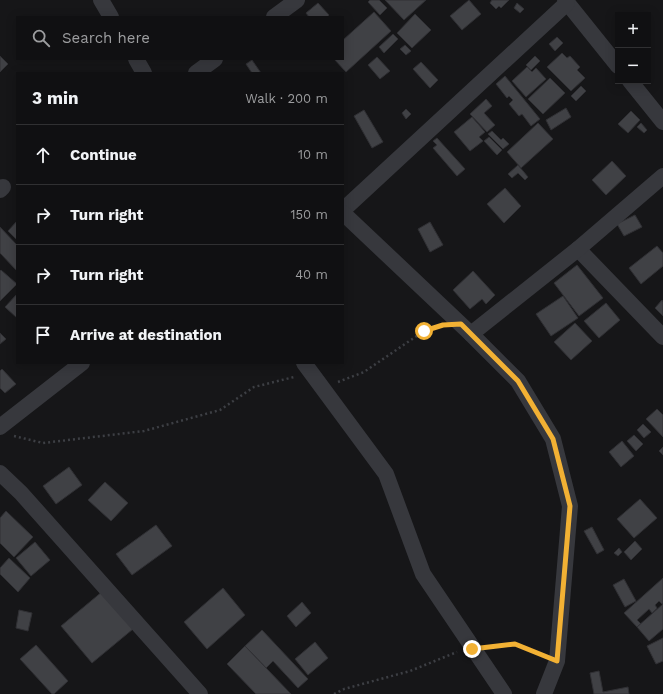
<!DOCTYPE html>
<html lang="en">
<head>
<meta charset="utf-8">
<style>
	body { margin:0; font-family:"Work Sans",sans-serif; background:#1e1e20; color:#f1f3f6 }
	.controls { position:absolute; right:12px; top:12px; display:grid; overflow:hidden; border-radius:0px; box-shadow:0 2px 10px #0003 }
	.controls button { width:36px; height:36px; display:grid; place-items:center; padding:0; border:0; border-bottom:1px solid #303032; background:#101012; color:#f1f3f6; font:20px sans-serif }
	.stop { position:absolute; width:12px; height:12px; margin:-9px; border:3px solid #f2b134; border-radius:50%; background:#fff }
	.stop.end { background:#f2b134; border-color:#fff; box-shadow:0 1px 4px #0008 }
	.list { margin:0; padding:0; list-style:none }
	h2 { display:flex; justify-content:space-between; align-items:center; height:52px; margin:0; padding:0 16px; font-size:17px }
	h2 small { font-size:13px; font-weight:400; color:#9c9d9f }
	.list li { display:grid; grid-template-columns:26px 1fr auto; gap:12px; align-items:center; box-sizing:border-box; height:60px; padding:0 16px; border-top:1px solid #303032 }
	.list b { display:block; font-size:15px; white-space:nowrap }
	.list em { font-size:13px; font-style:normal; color:#9c9d9f }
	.icon { flex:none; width:22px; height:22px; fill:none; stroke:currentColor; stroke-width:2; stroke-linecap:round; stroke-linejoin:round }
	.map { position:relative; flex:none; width:663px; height:694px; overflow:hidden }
	.search { position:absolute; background:#101012; box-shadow:0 2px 10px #0003; left:16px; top:16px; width:328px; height:44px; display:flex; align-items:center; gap:10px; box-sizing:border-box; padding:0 14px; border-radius:0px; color:#9c9d9f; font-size:15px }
	.panel { position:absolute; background:#101012; box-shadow:0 2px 10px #0003; left:16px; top:72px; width:328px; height:292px; border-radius:0px }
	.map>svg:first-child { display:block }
	.building { fill:#404145; stroke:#303034 }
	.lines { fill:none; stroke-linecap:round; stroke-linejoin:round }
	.path { stroke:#3d3f44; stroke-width:2.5; stroke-dasharray:2 3; stroke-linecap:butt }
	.minor { stroke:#37383d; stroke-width:16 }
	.route { stroke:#f2b134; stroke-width:5 }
</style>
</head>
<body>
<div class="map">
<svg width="663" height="694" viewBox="0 0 663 694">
	<rect width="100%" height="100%" fill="#161618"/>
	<g class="building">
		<path d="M370,0H379L387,8L380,15L368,2Z"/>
		<path d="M385,0H426L404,20Z"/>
		<path d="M469,0L481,14L462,30L450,16Z"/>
		<path d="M492,0H509L501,8L499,6L496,9L490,3Z"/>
		<path d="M318,3L329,15L327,17H309L306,13Z"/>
		<path d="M517,3L524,9L520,13L514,8Z"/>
		<path d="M374,12L391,31L346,72L334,59H343V40Z"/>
		<path d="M415,14L431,30L412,48L397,33Z"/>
		<path d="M393,34L398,39L384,53L379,47Z"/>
		<path d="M557,37L563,43L555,51L549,44Z"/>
		<path d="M405,45L411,51L406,55L400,49Z"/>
		<path d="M562,53L567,58L570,56L580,67L577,70L585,78L571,91L547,67Z"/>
		<path d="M0,56L8,64L0,72Z"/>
		<path d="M535,56L540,61L531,70L526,65Z"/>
		<path d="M377,57L390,71L380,79L368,65Z"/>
		<path d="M252,60L261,73H252L246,64Z"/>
		<path d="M421,62L438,80L430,88L413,69Z"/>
		<path d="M527,67L532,72L536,68L546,79L526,97L512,81Z"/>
		<path d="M505,76L540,119L531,126L522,114L519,116L509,104L513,100L509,96L507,98L496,84Z"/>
		<path d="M550,78L565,93L543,114L528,99Z"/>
		<path d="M581,86L586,91L576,101L571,96Z"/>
		<path d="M486,99L492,106L484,113L495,125L487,132L470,114Z"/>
		<path d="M566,108L571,117L551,130L546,120Z"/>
		<path d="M406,109L411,114L406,119L402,113Z"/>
		<path d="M364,110L383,142L372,148L354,116Z"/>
		<path d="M631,111L640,120L628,133L618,124Z"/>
		<path d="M472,117L485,132L479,137L483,141L470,151L454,132Z"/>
		<path d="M538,123L553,139L521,168L507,152Z"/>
		<path d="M641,123L647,130L644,133L637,127Z"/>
		<path d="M492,131L501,140L503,138L509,144L503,149L488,134Z"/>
		<path d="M489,137L502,150L497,155L484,141Z"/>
		<path d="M437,138L465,169L457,176L433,148L437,145L433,141Z"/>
		<path d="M612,161L626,176L606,195L592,180Z"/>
		<path d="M518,165L528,177L525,180L518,173L512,178L508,174Z"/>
		<path d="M505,188L521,206L504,223L487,204Z"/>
		<path d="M635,215L642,227L624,236L617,224Z"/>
		<path d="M17,221V240L8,231Z"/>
		<path d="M430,222L443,245L430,252L418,229Z"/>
		<path d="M0,227L17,245V268L16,270L0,253Z"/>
		<path d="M657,246L663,253V266L641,284L629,268Z"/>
		<path d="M577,265L603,298L579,316L554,283Z"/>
		<path d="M1,270L17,284L0,301V271Z"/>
		<path d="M473,271L495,295L486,304L482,299L470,309L453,290Z"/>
		<path d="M17,294V318L5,307Z"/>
		<path d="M563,296L578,318L551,336L536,314Z"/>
		<path d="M662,300L663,302V316L655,308Z"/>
		<path d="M606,303L620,320L599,338L584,321Z"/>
		<path d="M575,323L592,341L571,360L554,342Z"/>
		<path d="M0,333L6,339L0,344Z"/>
		<path d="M2,369L16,384L5,393L0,388V371Z"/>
		<path d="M657,409L663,415V437L646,419Z"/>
		<path d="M643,424L651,432L644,438L637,430Z"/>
		<path d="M634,435L643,444L636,451L627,441Z"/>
		<path d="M622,441L634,456L621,467L609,452Z"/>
		<path d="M663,447V455L659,451Z"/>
		<path d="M69,467L82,485L56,504L43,486Z"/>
		<path d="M105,482L128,503L111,521L88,500Z"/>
		<path d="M640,499L657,518L634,538L617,519Z"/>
		<path d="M6,511L33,537L14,557L0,543V518Z"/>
		<path d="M156,525L172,546L132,575L116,554Z"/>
		<path d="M592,527L604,550L597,554L584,531Z"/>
		<path d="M635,541L642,549L631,560L624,552Z"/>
		<path d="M35,542L50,560L31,576L16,558Z"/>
		<path d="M619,548L622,552L618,556L614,553Z"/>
		<path d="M9,558L30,578L18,592L0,574V568Z"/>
		<path d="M663,578V603L662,604L659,601L655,605L657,608L652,613L649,609L637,620L641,624L637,627L624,613Z"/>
		<path d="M624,579L636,601L625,607L613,585Z"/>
		<path d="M223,588L245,615L207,649L184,622Z"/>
		<path d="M103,591L133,629L92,663L61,626Z"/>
		<path d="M302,602L311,613L296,627L287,616Z"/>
		<path d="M663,604V629L649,641L637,627Z"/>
		<path d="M19,610L32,613L28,631L16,628Z"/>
		<path d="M262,630L308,679L298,688L273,661L266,668L245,646Z"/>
		<path d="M663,638V661L656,664L647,646Z"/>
		<path d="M315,642L328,658L308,675L295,659Z"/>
		<path d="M36,645L68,681L54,694H52L20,659Z"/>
		<path d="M245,646L291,694H256L227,664Z"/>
		<path d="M599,671L603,692L628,687L629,694H594L590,673Z"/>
	</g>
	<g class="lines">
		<g class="path">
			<path d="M338,382L364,372L424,331L439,326"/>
			<path d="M14,436L43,443L144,431L220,410L254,387L294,377"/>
			<path d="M491,647L515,644L542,655"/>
			<path d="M334,694L344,689L410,671L457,652"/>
		</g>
		<g class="minor">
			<path d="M101,0L111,17"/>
			<path d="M565,0L618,66"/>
			<path d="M274,17L297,0"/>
			<path d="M136,59L144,73"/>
			<path d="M196,73L215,59"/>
			<path d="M630,81L663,122"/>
			<path d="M0,190L3,187"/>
			<path d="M343,210L567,3"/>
			<path d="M343,213L471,334L518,381L553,439L570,506L557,661L544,694"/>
			<path d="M578,249L663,337"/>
			<path d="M471,334L578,249L663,176"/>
			<path d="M304,363L386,474L423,574L504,694"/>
			<path d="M0,427L82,363"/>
			<path d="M0,473L21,493L200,694"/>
		</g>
	</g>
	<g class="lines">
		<path class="route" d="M424,331L443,325L461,324L518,381L553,439L570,506L557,661L515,644L472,649"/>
	</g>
</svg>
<div class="controls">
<button>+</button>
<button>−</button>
</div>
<div class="stop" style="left:424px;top:331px"></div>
<div class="stop end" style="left:472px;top:649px"></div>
<div class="search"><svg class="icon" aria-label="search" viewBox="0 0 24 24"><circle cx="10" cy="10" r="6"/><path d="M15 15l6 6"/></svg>Search here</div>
<section class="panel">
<h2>3 min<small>Walk · 200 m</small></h2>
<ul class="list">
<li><svg class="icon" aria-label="ahead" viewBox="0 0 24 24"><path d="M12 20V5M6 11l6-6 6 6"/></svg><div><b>Continue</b></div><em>10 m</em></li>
<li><svg class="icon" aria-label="right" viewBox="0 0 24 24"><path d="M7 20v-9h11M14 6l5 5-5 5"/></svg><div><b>Turn right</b></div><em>150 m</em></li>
<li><svg class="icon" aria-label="right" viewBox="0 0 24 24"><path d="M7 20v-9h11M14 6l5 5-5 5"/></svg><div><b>Turn right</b></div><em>40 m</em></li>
<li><svg class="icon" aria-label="arrive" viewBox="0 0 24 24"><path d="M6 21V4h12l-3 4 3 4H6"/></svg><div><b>Arrive at destination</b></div></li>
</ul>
</section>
</div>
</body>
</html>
